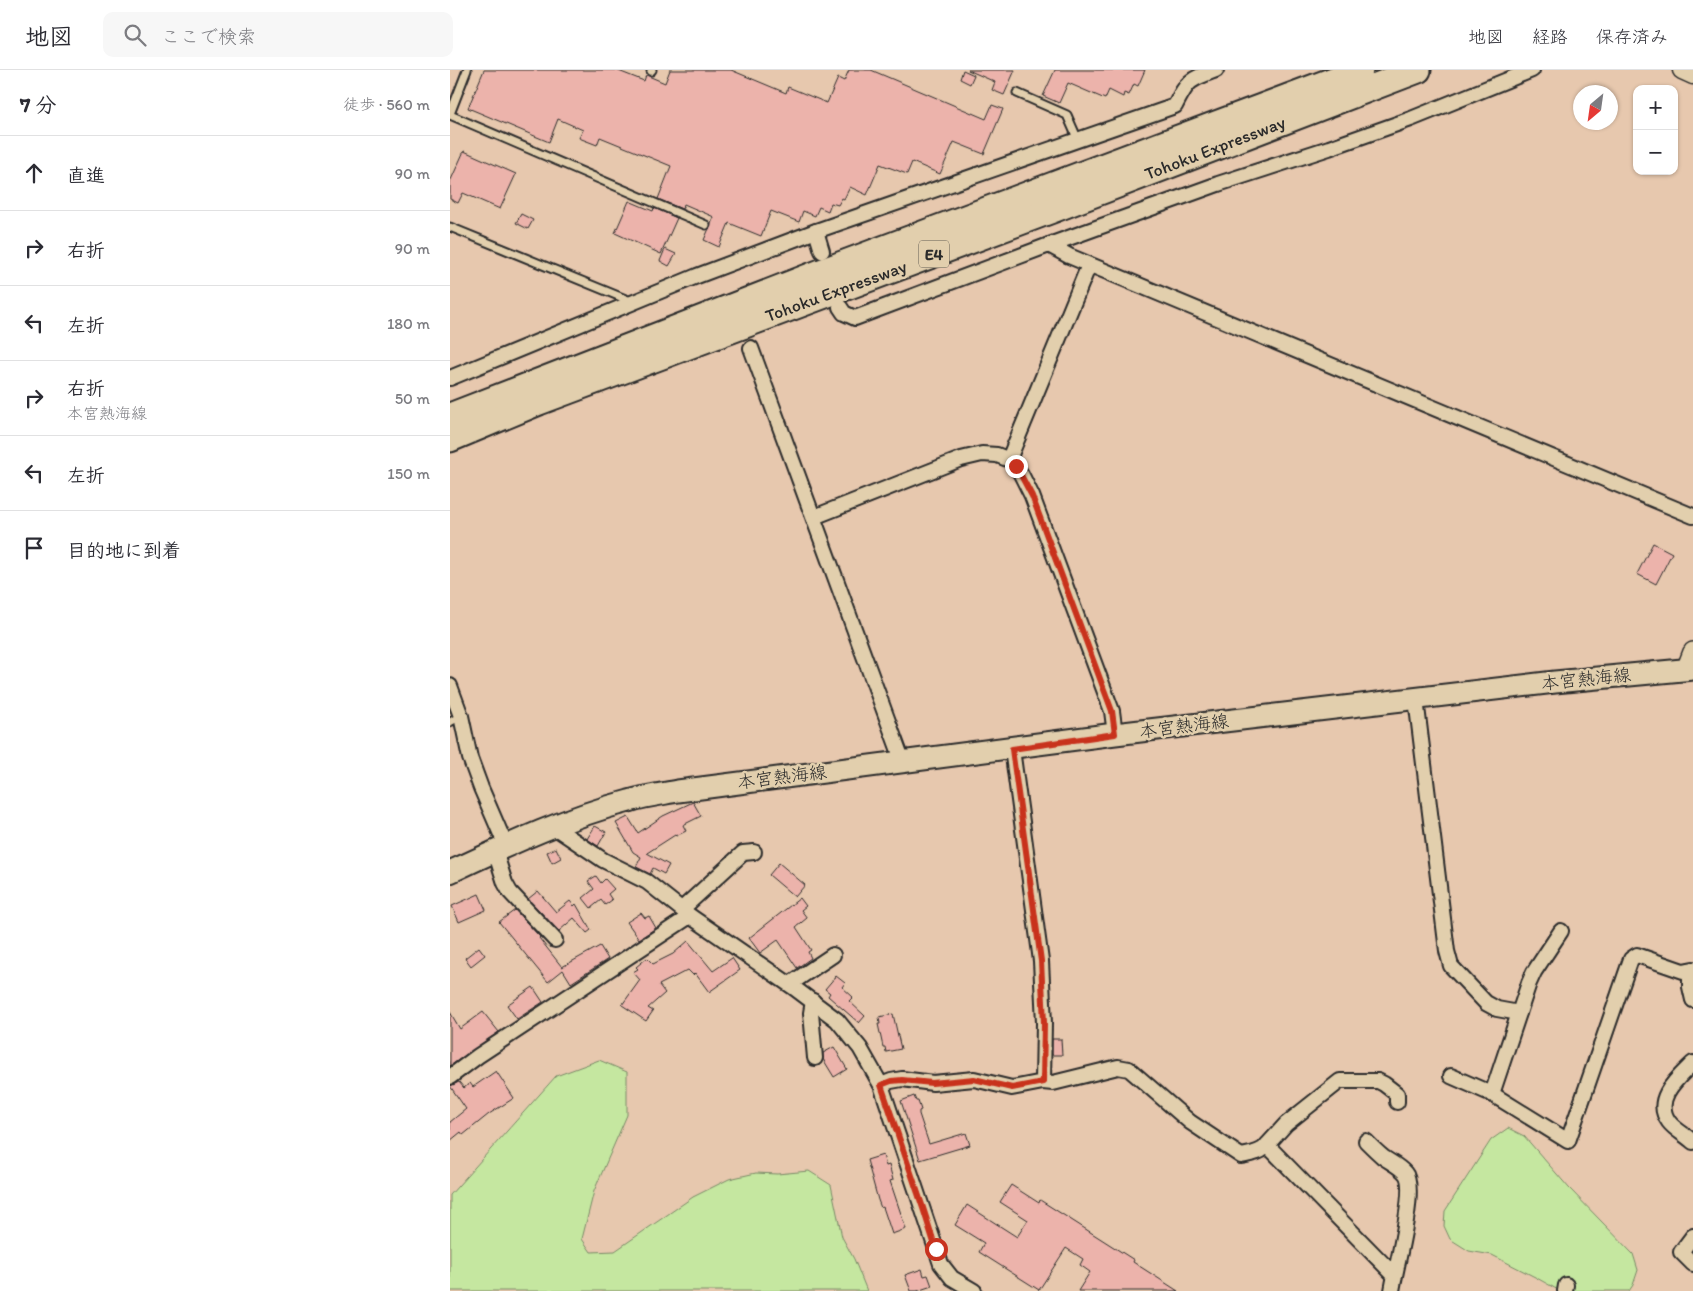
<!DOCTYPE html>
<html lang="ja">
<head>
<meta charset="utf-8">
<style>
	body { margin:0; font-family:Itim,"Klee One",sans-serif; background:#f7f7f7; color:#2b2b33 }
	.controls { position:absolute; right:15px; top:15px; display:grid; overflow:hidden; border-radius:10px; box-shadow:0 1px 4px #0004 }
	.controls button { width:45px; height:45px; display:grid; place-items:center; padding:0; border:0; border-bottom:1px solid #e1e1e2; background:#fff; color:#2b2b33; font:25px sans-serif }
	.compass { position:absolute; left:1123px; top:15px; width:45px; height:45px; border-radius:50%; background:#fff; box-shadow:0 1px 4px #0004; rotate:209deg }
	.stop { position:absolute; width:15px; height:15px; margin:-11px; border:4px solid #c8321e; border-radius:50%; background:#fff }
	.stop.end { background:#c8321e; border-color:#fff; box-shadow:0 1px 5px #0008 }
	.list { margin:0; padding:0; list-style:none }
	h2 { display:flex; justify-content:space-between; align-items:center; height:65px; margin:0; padding:0 20px; font-size:21px }
	h2 small { font-size:16px; font-weight:400; color:#7c7c81 }
	.list li { display:grid; grid-template-columns:32px 1fr auto; gap:15px; align-items:center; box-sizing:border-box; height:75px; padding:0 20px; border-top:1px solid #e1e1e2 }
	.list b { display:block; font-size:19px; white-space:nowrap }
	.list p { margin:0; font-size:16px; white-space:nowrap; color:#7c7c81 }
	.list em { font-size:16px; font-style:normal; color:#7c7c81 }
	.icon { flex:none; width:28px; height:28px; fill:none; stroke:currentColor; stroke-width:2; stroke-linecap:round; stroke-linejoin:round }
	.map { position:relative; flex:none; width:1243px; height:1221px; overflow:hidden }
	header { display:flex; align-items:center; gap:30px; box-sizing:border-box; height:70px; padding:0 25px; background:#fff; border-bottom:1px solid #e1e1e2 }
	header strong { font-size:24px }
	nav { display:flex; gap:28px; margin-inline-start:auto; font-size:18px }
	.search { width:350px; height:45px; background:#f7f7f7; display:flex; align-items:center; gap:12px; box-sizing:border-box; padding:0 18px; border-radius:10px; color:#7c7c81; font-size:19px }
	main { display:flex }
	aside { flex:1; background:#fff }
	.map>svg:first-child { display:block }
	.green { fill:#c5e7a0; stroke:#788966 }
	.building { fill:#ecb3ab; stroke:#2b2b2b }
	.lines { fill:none; stroke-linecap:round; stroke-linejoin:round }
	.service-casing { stroke:#2b2b2b; stroke-width:11 }
	.minor-casing { stroke:#2b2b2b; stroke-width:18 }
	.tertiary-casing { stroke:#2b2b2b; stroke-width:21 }
	.secondary-casing { stroke:#2b2b2b; stroke-width:22 }
	.primary-casing { stroke:#2b2b2b; stroke-width:25 }
	.motorway-casing { stroke:#2b2b2b; stroke-width:29 }
	.service { stroke:#e2cfad; stroke-width:7 }
	.minor { stroke:#e2cfad; stroke-width:14 }
	.tertiary { stroke:#e2cfad; stroke-width:18 }
	.secondary { stroke:#e2cfad; stroke-width:19 }
	.primary { stroke:#e2cfad; stroke-width:21 }
	.motorway { stroke:#e2cfad; stroke-width:25 }
	.route { stroke:#c8321e; stroke-width:6 }
	.labels { text-anchor:middle; stroke-width:5; stroke-linejoin:round; paint-order:stroke }
	.shield { fill:#e2cfad; stroke:#625c52; stroke-width:1 }
	.shield-label { font-size:16px; font-weight:bold; fill:#2b2b2b }
	.street-label { font-size:18px; fill:#2b2b2b; stroke:#e2cfad }
</style>
</head>
<body>
<header>
<strong>地図</strong>
<div class="search"><svg class="icon" aria-label="search" viewBox="0 0 24 24"><circle cx="10" cy="10" r="6"/><path d="M15 15l6 6"/></svg>ここで検索</div>
<nav><a>地図</a><a>経路</a><a>保存済み</a></nav>
</header>
<main>
<aside>
<h2>7 分<small>徒歩 · 560 m</small></h2>
<ul class="list">
<li><svg class="icon" aria-label="ahead" viewBox="0 0 24 24"><path d="M12 20V5M6 11l6-6 6 6"/></svg><div><b>直進</b></div><em>90 m</em></li>
<li><svg class="icon" aria-label="right" viewBox="0 0 24 24"><path d="M7 20v-9h11M14 6l5 5-5 5"/></svg><div><b>右折</b></div><em>90 m</em></li>
<li><svg class="icon" aria-label="left" viewBox="0 0 24 24"><path d="M17 20v-9H6M10 6l-5 5 5 5"/></svg><div><b>左折</b></div><em>180 m</em></li>
<li><svg class="icon" aria-label="right" viewBox="0 0 24 24"><path d="M7 20v-9h11M14 6l5 5-5 5"/></svg><div><b>右折</b><p>本宮熱海線</p></div><em>50 m</em></li>
<li><svg class="icon" aria-label="left" viewBox="0 0 24 24"><path d="M17 20v-9H6M10 6l-5 5 5 5"/></svg><div><b>左折</b></div><em>150 m</em></li>
<li><svg class="icon" aria-label="arrive" viewBox="0 0 24 24"><path d="M6 21V4h12l-3 4 3 4H6"/></svg><div><b>目的地に到着</b></div></li>
</ul>
</aside>
<div class="map">
<svg width="1243" height="1221" viewBox="0 0 1243 1221">
	<rect width="100%" height="100%" fill="#e7c8ae"/>
	<filter id="ink" filterUnits="userSpaceOnUse"><feTurbulence type="fractalNoise" baseFrequency=".02" numOctaves="2"/><feDisplacementMap in="SourceGraphic" scale="10" xChannelSelector="R" yChannelSelector="G"/><feConvolveMatrix kernelMatrix="1 2 1 2 8 2 1 2 1" color-interpolation-filters="sRGB"/></filter>
	<g filter="url(#ink)">
		<g class="green">
			<path d="M149,990L177,1002V1045L144,1121L132,1169L141,1182L165,1181L243,1127L279,1109L306,1103L327,1104L359,1101L381,1115L392,1167L404,1189L417,1221H0V1125L106,1006Z"/>
			<path d="M1058,1058L1074,1066L1119,1118L1183,1184L1188,1200L1183,1215L1179,1221H1110L1085,1207L1042,1185L1019,1181L1000,1169L994,1156L995,1141L1041,1070Z"/>
		</g>
		<g class="building">
			<path d="M34,0H166L194,11L196,5L215,13L220,0H281L336,23L338,17L377,33L388,8L394,11L399,0H421L536,49L542,35L553,39L534,84L504,72L490,104L462,92L457,104L430,94L417,125L400,117L394,129L392,128L388,135L381,133L378,141L369,137L365,146L353,141L349,152L321,141L311,166L279,153L269,177L254,170L264,147L234,134L232,139L208,129L221,96L150,67L147,75L129,68L133,60L108,49L99,72L18,38Z"/>
			<path d="M513,0L524,5L520,14L510,9Z"/>
			<path d="M518,0H565L554,25L542,20L545,12Z"/>
			<path d="M605,0H695L688,16L684,14L679,25L674,23L673,27L659,20L655,29L618,13L609,33L593,26Z"/>
			<path d="M14,81L66,104L50,139L13,123L8,133L0,129V112Z"/>
			<path d="M179,131L203,141L204,138L227,148L211,184L165,163Z"/>
			<path d="M71,144L83,150L78,159L66,153Z"/>
			<path d="M215,179L226,184L219,196L210,191Z"/>
			<path d="M1203,473L1222,483L1206,514L1187,504Z"/>
			<path d="M243,732L251,746L233,755L236,761L226,766L225,765L197,783L219,795L214,804L203,798L200,804L186,797L191,787L183,782L166,753L178,747L188,763L213,746Z"/>
			<path d="M145,756L156,762L148,776L137,769Z"/>
			<path d="M106,778L111,788L102,793L97,782Z"/>
			<path d="M329,793L355,815L345,827L319,805Z"/>
			<path d="M146,806L151,813L155,809L164,819L158,824L162,830L155,835L151,830L141,838L133,828L144,819L138,811Z"/>
			<path d="M88,821L106,842L120,831L124,836L126,834L141,860L137,863L124,848L109,861L78,829Z"/>
			<path d="M29,824L36,840L9,852L2,836Z"/>
			<path d="M350,828L356,836L351,840L357,848L346,857L361,880L358,882L361,888L347,898L328,870L310,883L299,868Z"/>
			<path d="M65,840L90,867L89,868L112,897L150,876L158,889L121,913L113,900L98,912L49,852Z"/>
			<path d="M191,843L195,848L199,846L206,858L189,869L177,852Z"/>
			<path d="M238,871L263,901L282,888L290,900L259,922L245,903L243,905L238,900L209,915L215,923L198,938L203,941L196,951L172,935L190,910L183,902L188,899L186,897L197,888L203,894L223,884Z"/>
			<path d="M29,877L35,885L21,896L15,888Z"/>
			<path d="M386,906L395,913L392,917L403,927L399,931L415,946L409,953L378,926L380,923L375,919Z"/>
			<path d="M83,917L93,932L67,949L57,935Z"/>
			<path d="M0,942L10,959L33,942L49,962L0,996Z"/>
			<path d="M443,944L451,979L436,982L435,977H433L428,954H430L429,947Z"/>
			<path d="M602,969H611L612,985H602Z"/>
			<path d="M384,977L397,999L384,1007L373,989V983Z"/>
			<path d="M46,1001L64,1028L39,1044L13,1065L11,1062L0,1071V1052L16,1039L0,1016L9,1012L14,1018L20,1013L23,1017Z"/>
			<path d="M464,1026L466,1031H468L471,1040L469,1041V1044L479,1074L516,1063L520,1075L470,1090L451,1031Z"/>
			<path d="M433,1085L436,1096L439,1095L443,1110L440,1111L456,1159L442,1164L433,1137L431,1138L428,1130L417,1090Z"/>
			<path d="M561,1115L589,1133L590,1130L684,1190L683,1192L728,1221H628L640,1202L630,1195L633,1189L616,1178L589,1220L529,1182L534,1173L505,1155L517,1135L567,1167L578,1150L550,1132Z"/>
			<path d="M472,1199L474,1206L478,1205L482,1216L467,1221H461L455,1205Z"/>
		</g>
		<g class="lines">
			<g class="service-casing">
				<g id="service">
					<path d="M201,1L202,0"/>
					<path d="M567,23L617,45L628,70"/>
					<path d="M0,44L17,0"/>
					<path d="M0,45L256,155"/>
					<path d="M0,157L183,232"/>
					<path d="M0,652L11,646"/>
				</g>
			</g>
			<g class="minor-casing">
				<g id="minor">
					<path d="M366,161L372,181"/>
					<path d="M599,175L619,186L1243,446"/>
					<path d="M390,237L394,243L405,248L599,175L768,114L879,78L961,49L1082,0"/>
					<path d="M301,278L453,692"/>
					<path d="M0,308L247,206L366,161L725,36C738,10 739,10 766,0"/>
					<path d="M559,389L639,195"/>
					<path d="M364,447L511,389L532,384L547,385L562,391L571,404L582,426L662,641L665,664"/>
					<path d="M0,616L11,646L20,688L31,718L56,776"/>
					<path d="M966,629L997,881L1001,896L1036,933L1047,939L1069,943"/>
					<path d="M104,757L153,790L197,812L240,846L343,917L387,950L410,978L431,1015L491,1194L502,1208L524,1221"/>
					<path d="M45,781L55,813L60,822L105,870"/>
					<path d="M232,839L293,783L304,782"/>
					<path d="M1240,900V917L1243,930"/>
					<path d="M340,914L383,885"/>
					<path d="M363,931L361,943L365,988"/>
					<path d="M1243,993C1228,1008 1202,1029 1219,1052C1225,1060 1236,1065 1243,1072"/>
					<path d="M1001,1006L1042,1024L1118,1071L1181,889L1187,885L1233,901L1243,899"/>
					<path d="M0,1007L28,986L240,846"/>
					<path d="M593,1012L603,1013L668,997L679,999L740,1052L791,1086C800,1084 812,1083 817,1075L944,1205"/>
					<path d="M431,1015L441,1011L452,1009L483,1013L524,1009L562,1018L593,1012L594,953L591,891L562,679"/>
					<path d="M1042,1024L1079,913L1084,902L1111,861"/>
					<path d="M916,1071C921,1076 927,1082 933,1087C940,1092 949,1096 955,1103C968,1117 945,1200 942,1221"/>
					<path d="M817,1075L836,1054L890,1011H928L934,1014L947,1024V1032"/>
					<path d="M1243,1166L1231,1182L1243,1194"/>
					<path d="M1115,1221L1116,1215"/>
				</g>
			</g>
			<g class="tertiary-casing">
				<path id="tertiary" d="M1232,0L1243,5"/>
			</g>
			<g class="secondary-casing">
				<path id="secondary" d="M1236,600L1243,582"/>
			</g>
			<g class="primary-casing">
				<path id="primary" d="M0,802C58,775 117,747 179,731C195,726 212,724 228,721L665,664L1105,612L1243,599"/>
			</g>
			<g class="motorway-casing">
				<g id="motorway">
					<path d="M0,346L371,202L910,0"/>
					<path d="M0,369L89,332L605,139L968,0"/>
				</g>
			</g>
			<use href="#service" class="service"/>
			<use href="#minor" class="minor"/>
			<use href="#tertiary" class="tertiary"/>
			<use href="#secondary" class="secondary"/>
			<use href="#primary" class="primary"/>
			<use href="#motorway" class="motorway"/>
		</g>
	</g>
	<g class="lines" filter="url(#ink)">
		<path class="route" d="M486,1179L473,1138L431,1015L441,1011L452,1010L482,1013L524,1009L562,1018L593,1012L594,953L591,891L562,679L665,664L662,641L582,426L566,396"/>
	</g>
	<g class="labels">
		<rect class="shield" x="469" y="170.5" width="30" height="27" rx="4"/>
		<g class="shield-label">
			<text x="484" y="190">E4</text>
		</g>
		<g class="street-label">
			<text transform="translate(765 78) rotate(-21)" y="6">Tohoku Expressway</text>
			<text transform="translate(386 221) rotate(-20)" y="6">Tohoku Expressway</text>
			<text transform="translate(1136 609) rotate(-6)" y="6">本宮熱海線</text>
			<text transform="translate(734 656) rotate(-7)" y="6">本宮熱海線</text>
			<text transform="translate(332 707) rotate(-7)" y="6">本宮熱海線</text>
		</g>
	</g>
</svg>
<div class="controls">
<button>+</button>
<button>−</button>
</div>
<svg class="compass" viewBox="-18 -18 36 36"><path d="M0-13l5 13h-10z" fill="#e53935"/><path d="M0 13l5-13h-10z" fill="#7c7c81"/></svg>
<div class="stop" style="left:486px;top:1179px"></div>
<div class="stop end" style="left:566px;top:396px"></div>
</div>
</main>
</body>
</html>
